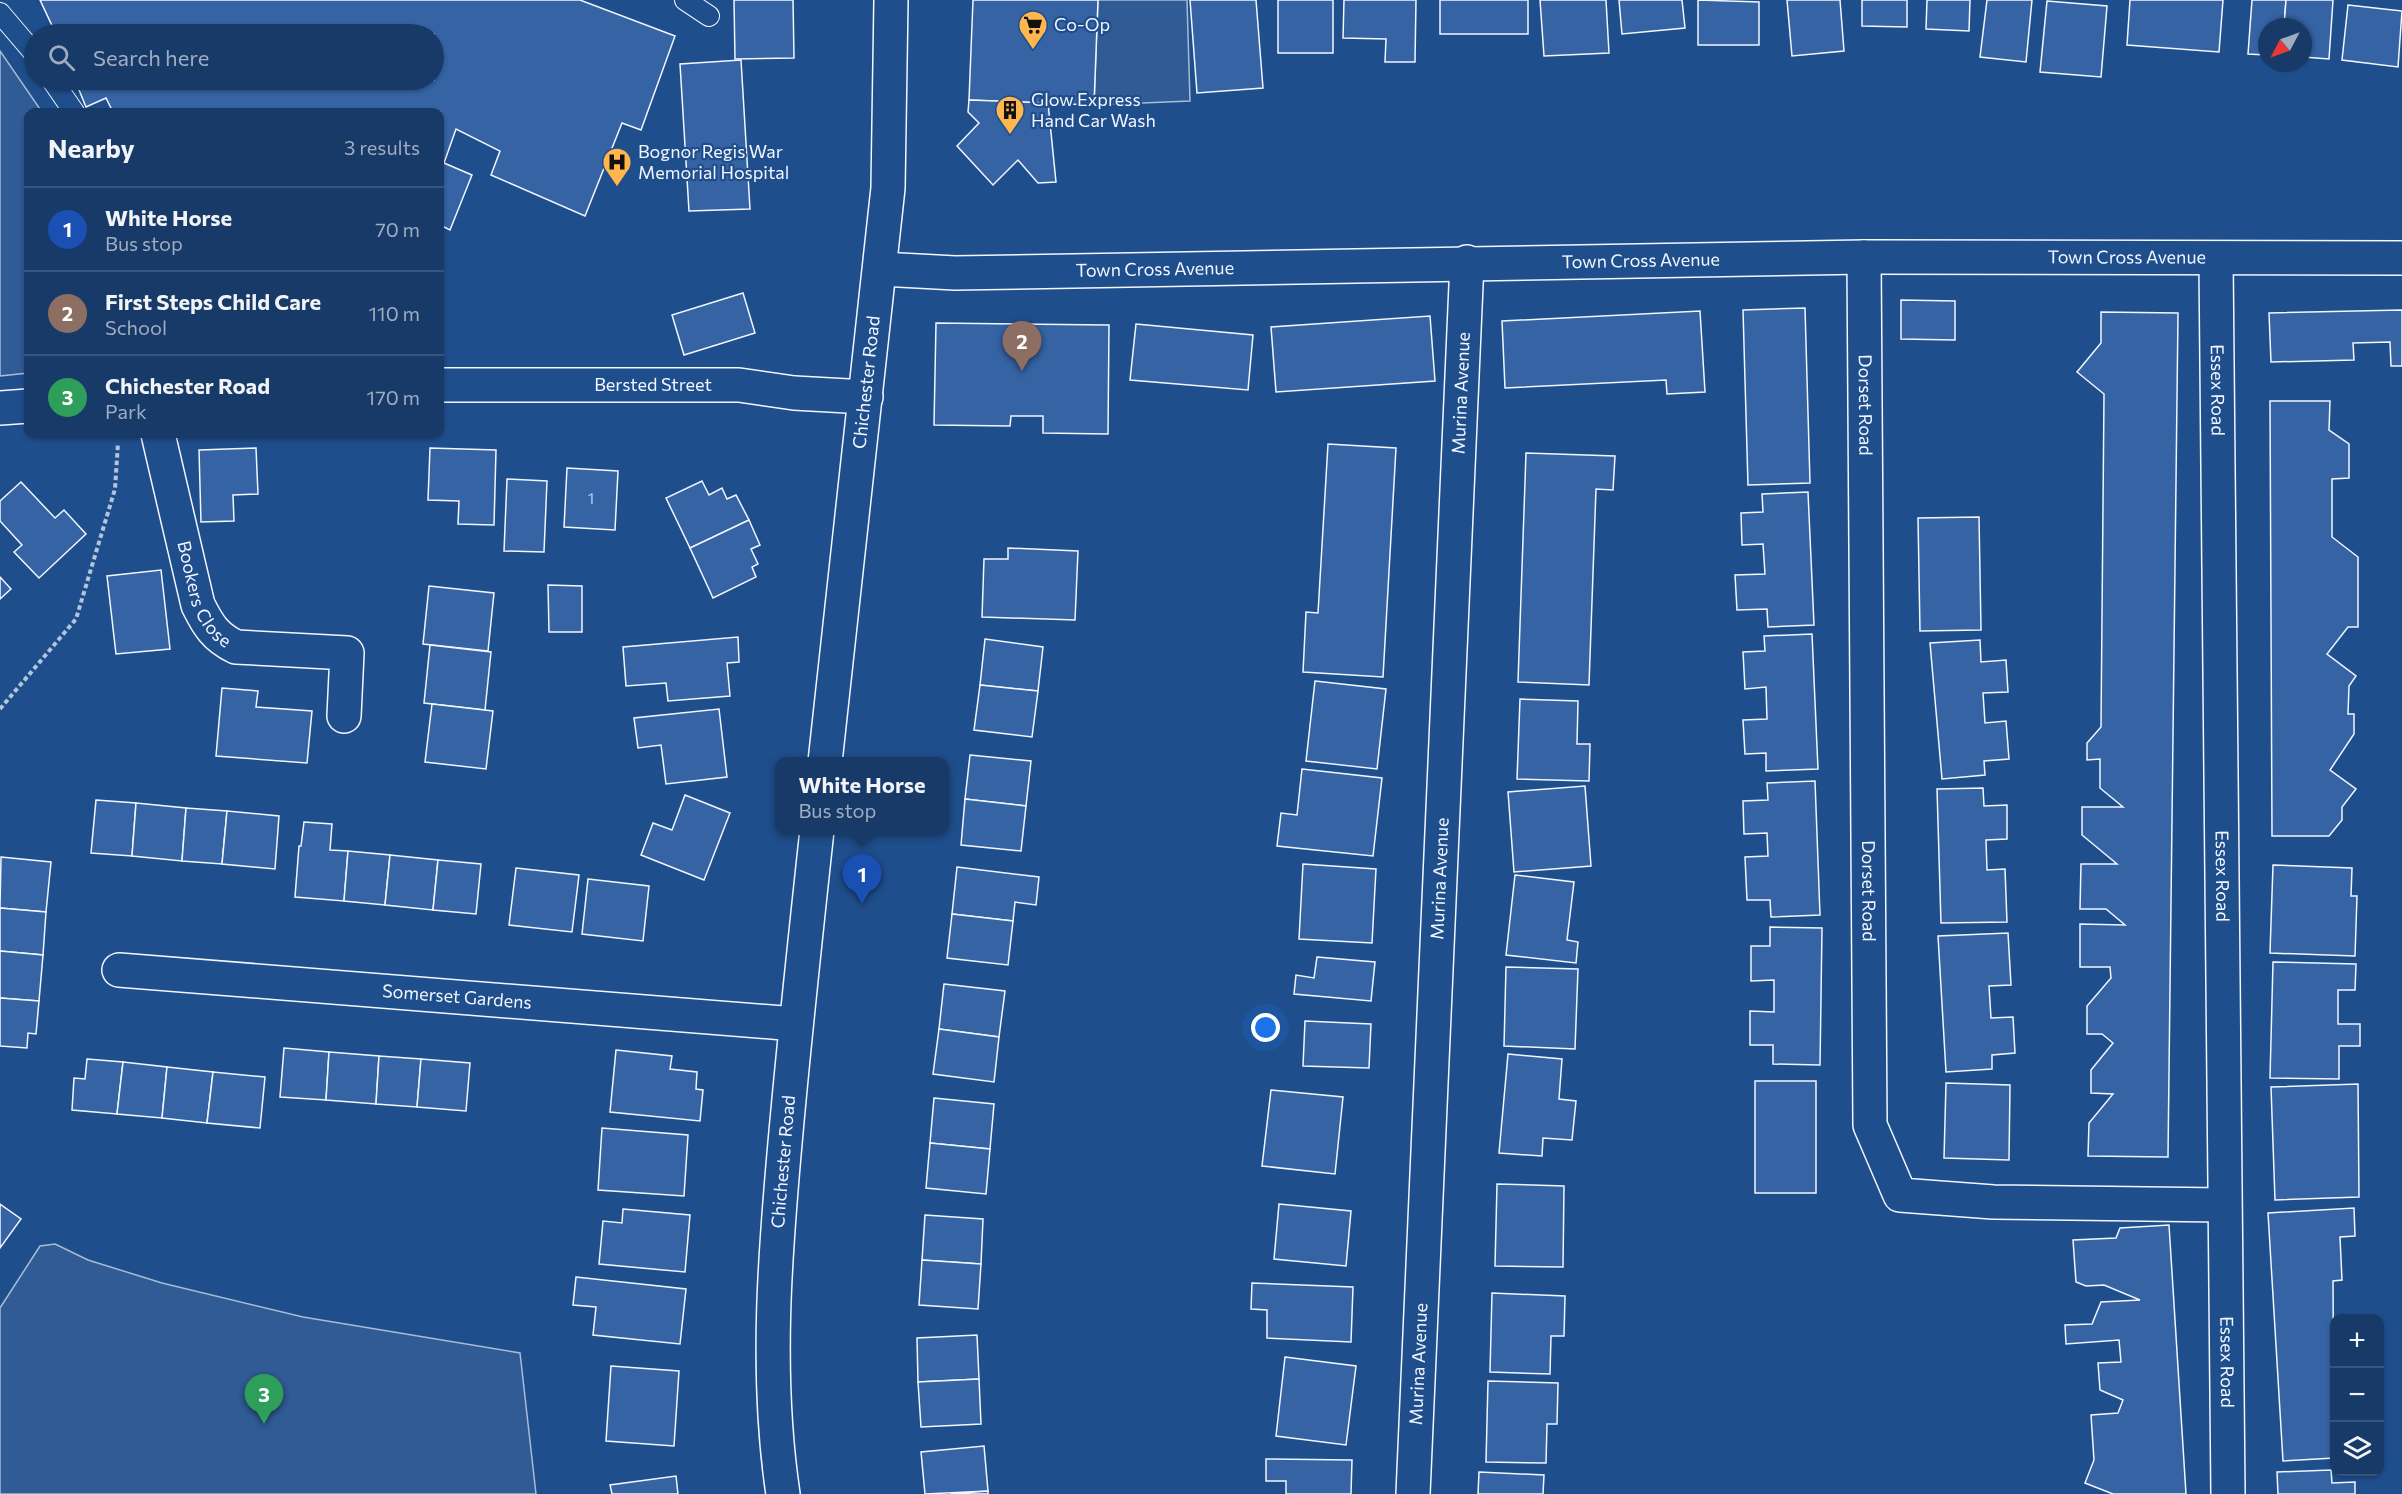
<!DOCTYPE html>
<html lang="en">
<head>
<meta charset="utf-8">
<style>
	body { margin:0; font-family:Commissioner,sans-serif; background:#20416f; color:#f1f3f6 }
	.controls { position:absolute; right:18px; bottom:18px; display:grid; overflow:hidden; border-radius:12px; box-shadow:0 2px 4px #0004 }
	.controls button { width:54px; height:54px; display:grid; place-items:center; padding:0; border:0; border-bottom:2px solid #36547d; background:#173a69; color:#f1f3f6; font:30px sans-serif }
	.compass { position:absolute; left:2258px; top:18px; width:54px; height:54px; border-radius:50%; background:#173a69; box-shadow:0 2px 4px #0004; rotate:229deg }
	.you { position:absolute; left:1266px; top:1028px; width:21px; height:21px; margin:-15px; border:4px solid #fff; border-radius:50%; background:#1a73e8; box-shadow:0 0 0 9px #1a73e833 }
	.badge { display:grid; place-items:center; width:39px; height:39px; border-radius:50%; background:#bca0f2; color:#fff; font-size:20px; font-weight:700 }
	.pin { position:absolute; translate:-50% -50px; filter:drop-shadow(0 2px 3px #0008) }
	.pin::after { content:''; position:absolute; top:32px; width:21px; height:18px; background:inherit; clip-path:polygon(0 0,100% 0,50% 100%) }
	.popup { position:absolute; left:775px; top:757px; width:174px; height:78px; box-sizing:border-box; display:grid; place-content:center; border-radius:12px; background:#173a69; filter:drop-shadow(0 2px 4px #0005); font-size:20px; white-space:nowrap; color:#9eadc0 }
	.popup b { font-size:22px; color:#f1f3f6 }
	.popup::after { content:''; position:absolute; left:50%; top:100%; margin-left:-12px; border:12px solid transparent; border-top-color:#173a69 }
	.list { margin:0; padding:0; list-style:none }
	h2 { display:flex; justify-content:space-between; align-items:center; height:78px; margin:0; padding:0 24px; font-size:26px }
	h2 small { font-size:20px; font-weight:400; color:#9eadc0 }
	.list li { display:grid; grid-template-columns:39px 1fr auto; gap:18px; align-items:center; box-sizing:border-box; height:84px; padding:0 24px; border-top:2px solid #36547d }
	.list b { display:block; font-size:22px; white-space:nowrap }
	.list p { margin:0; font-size:20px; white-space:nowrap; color:#9eadc0 }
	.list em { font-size:20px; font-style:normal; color:#9eadc0 }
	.icon { flex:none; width:33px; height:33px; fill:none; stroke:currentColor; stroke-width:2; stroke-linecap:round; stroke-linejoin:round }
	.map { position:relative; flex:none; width:2402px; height:1494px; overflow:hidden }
	.search { position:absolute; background:#173a69; box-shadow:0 2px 4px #0004; left:24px; top:24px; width:420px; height:66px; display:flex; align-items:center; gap:15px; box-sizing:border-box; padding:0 21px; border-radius:33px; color:#9eadc0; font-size:22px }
	.panel { position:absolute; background:#173a69; box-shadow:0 2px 4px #0004; left:24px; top:108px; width:420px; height:330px; border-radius:12px }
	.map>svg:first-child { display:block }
	.built { fill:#305b95; stroke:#a8bbd7; stroke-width:1.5 }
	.building { fill:#3563a3; stroke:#f2f6ff; stroke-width:1.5 }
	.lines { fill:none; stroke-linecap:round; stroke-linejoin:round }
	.lane-casing { stroke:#f2f6ff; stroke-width:22 }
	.street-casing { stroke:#f2f6ff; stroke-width:36 }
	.secondary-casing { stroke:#f2f6ff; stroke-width:36 }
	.path { stroke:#b3c4dc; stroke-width:4; stroke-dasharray:4.5 3; stroke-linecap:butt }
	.lane { stroke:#1f4e8c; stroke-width:20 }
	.street { stroke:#1f4e8c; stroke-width:33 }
	.secondary { stroke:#1f4e8c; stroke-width:33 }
	.labels { text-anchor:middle; stroke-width:4.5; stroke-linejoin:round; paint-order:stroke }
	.number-label { font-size:15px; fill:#c3d1e8 }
	.poi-label { font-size:18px; fill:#f2f6ff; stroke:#1f4e8c; text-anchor:start }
	.street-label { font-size:18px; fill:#f2f6ff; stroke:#1f4e8c }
</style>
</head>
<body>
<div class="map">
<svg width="2402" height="1494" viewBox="0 0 2402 1494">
	<rect width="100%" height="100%" fill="#1f4e8c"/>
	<g class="built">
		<path d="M1098,0H1187L1190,101L1094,105Z"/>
		<path d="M0,51L42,112H28V373L0,376Z"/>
		<path d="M55,1244L88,1260L162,1283L303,1317L520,1353L536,1494H0V1308L40,1246Z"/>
	</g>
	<g class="building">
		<path d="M40,0H580L675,36L641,130L622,123L585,216L491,175L500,151L456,129L444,163L472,175L450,230L440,225V112H113L106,98L86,107L75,80H434V34H56Z"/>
		<path d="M734,0H793L794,58L735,59Z"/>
		<path d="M973,0H1098L1094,105L969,100Z"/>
		<path d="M1190,0H1256L1263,88L1197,93Z"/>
		<rect x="1278" y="0" width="55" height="53"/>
		<path d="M1344,0H1416L1415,62H1385L1386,39L1343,38Z"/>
		<rect x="1440" y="0" width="88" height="34"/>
		<path d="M1540,0H1606L1609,53L1544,56Z"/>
		<path d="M1619,0H1682L1685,28L1622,34Z"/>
		<path d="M1698,0L1759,2V45H1698Z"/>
		<path d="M1787,0H1840L1844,51L1792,56Z"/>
		<path d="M1862,0H1907V27L1862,26Z"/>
		<path d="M1927,0H1970L1969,31L1926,29Z"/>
		<path d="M1987,0H2032L2026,62L1980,57Z"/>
		<path d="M2130,0H2223L2219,52L2127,45Z"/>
		<path d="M2252,0H2286L2284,27H2267V55L2248,54Z"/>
		<path d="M2286,0H2333L2329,59L2303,57V27H2284Z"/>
		<path d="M2047,1L2107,6L2101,77L2040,72Z"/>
		<path d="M2348,5L2402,11L2398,67L2342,60Z"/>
		<path d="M741,60L750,209L689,211L680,64Z"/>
		<path d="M969,100L1048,103L1056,182L1038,183L1018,160L993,185L957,146L979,123L968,112Z"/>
		<path d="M743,293L755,333L684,355L672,315Z"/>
		<path d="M1901,300L1955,301V340L1901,339Z"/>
		<path d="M1805,308L1810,483L1748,485L1743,310Z"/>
		<path d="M2402,310V366H2391L2390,342L2353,343L2354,360L2271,362L2269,313Z"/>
		<path d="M1700,311L1705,392L1667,394L1666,380L1505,388L1502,321Z"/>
		<path d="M2101,312L2178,313L2168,1157L2088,1156L2089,1123L2113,1094L2091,1093V1070L2113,1043L2102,1034H2087V1006L2111,978L2110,967H2080V924L2125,925L2106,909H2080L2081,864H2117L2082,835V807H2123L2100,788V759L2087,760V743L2101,727L2104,394L2077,372L2101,343Z"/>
		<path d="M1430,316L1435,381L1276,392L1271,327Z"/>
		<path d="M936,323L1109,325L1108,434L1043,433V416H1011L1010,426L934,425Z"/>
		<path d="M1136,324L1253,335L1248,390L1130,380Z"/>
		<path d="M2270,401H2330L2329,430L2349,444V478L2332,479V537L2358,557V627H2348L2327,654L2356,676L2349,686L2348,714H2354V734L2330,770L2356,789L2342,807V820L2329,836H2272Z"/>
		<path d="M1328,444L1396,448L1383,677L1303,672L1306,612L1318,613Z"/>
		<path d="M256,448L258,494L233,495L234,521L201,522L199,450Z"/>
		<path d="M430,448L496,450L494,525L458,524L459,501L428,500Z"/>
		<path d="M1526,453L1615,456L1613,490L1596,489L1589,685L1518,682Z"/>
		<path d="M567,468L618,471L615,530L564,527Z"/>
		<path d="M507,479L547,481L544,552L504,551Z"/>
		<path d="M702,481L709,495L722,488L727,499L736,495L749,520L690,548L666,498Z"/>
		<path d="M21,482L55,518L64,510L86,534L39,578L14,552L22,545L0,521V501Z"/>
		<path d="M1808,492L1814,625L1768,627L1767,609L1737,610L1735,575L1765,574L1763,544L1742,545L1741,513L1763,512L1762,494Z"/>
		<path d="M1979,517L1981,630L1920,631L1918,518Z"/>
		<path d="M749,520L760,545L751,549L758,564L752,567L756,577L713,598L690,548Z"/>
		<path d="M1008,548L1078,551L1075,620L982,617L984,559H1008Z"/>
		<path d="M161,570L170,649L116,654L107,576Z"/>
		<path d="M0,577L11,589L0,599Z"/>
		<path d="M548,585L582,586V632H549Z"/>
		<path d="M429,586L494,593L488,651L423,644Z"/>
		<path d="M1812,634L1818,769L1766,771V753L1745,754L1743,720L1767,719L1766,687L1745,689L1743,652L1765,651L1764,636Z"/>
		<path d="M738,637L739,662L727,663L730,696L668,701L666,683L626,686L623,647Z"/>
		<path d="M985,639L1043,647L1038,691L980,685Z"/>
		<path d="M1980,640L1981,662L2006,660L2008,692L1983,693L1985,723L2006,721L2009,759L1984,761L1985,775L1942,779L1930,643Z"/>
		<path d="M430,645L491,652L485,710L424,703Z"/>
		<path d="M1315,681L1386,689L1377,769L1306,761Z"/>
		<path d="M980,685L1038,691L1032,737L974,730Z"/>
		<path d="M222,688L258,691L256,707L312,711L307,763L216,756Z"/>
		<path d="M1520,699L1578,701L1577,744H1590L1589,781L1517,779Z"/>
		<path d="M432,704L493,711L486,769L425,762Z"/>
		<path d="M719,709L727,777L666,784L661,745L638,748L634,718Z"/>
		<path d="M970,755L1031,761L1026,806L965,799Z"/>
		<path d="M1302,769L1382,778L1373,856L1277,846L1281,813L1297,815Z"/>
		<path d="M1815,781L1820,915L1771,917L1770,900H1747L1745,857L1768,856L1767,833L1744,834L1743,801L1768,800L1767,783Z"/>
		<path d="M1585,786L1591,866L1514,872L1508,792Z"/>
		<path d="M1983,788L1984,806L2007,805V839L1986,840L1987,870L2005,869L2007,922L1941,923L1937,789Z"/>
		<path d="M685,795L730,813L704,880L641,855L653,823L672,830Z"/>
		<path d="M965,799L1026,806L1021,851L961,845Z"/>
		<path d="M96,800L136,803L132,856L91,853Z"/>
		<path d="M136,803L186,808L182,861L132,856Z"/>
		<path d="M186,808L227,811L222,864L182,861Z"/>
		<path d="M227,811L279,816L275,869L222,864Z"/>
		<path d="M304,822L332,824L330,850L348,851L344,901L295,897L299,846H301Z"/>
		<path d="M348,851L390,855L385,905L344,901Z"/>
		<path d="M390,855L438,860L433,910L385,905Z"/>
		<path d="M1,857L51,862L46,912L0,908Z"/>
		<path d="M438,860L481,864L476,914L433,910Z"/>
		<path d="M1303,864L1376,869L1372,943L1299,939Z"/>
		<path d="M2273,865L2352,868L2351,896H2357L2355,956L2270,953Z"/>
		<path d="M957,867L1039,877L1036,905L1015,902L1013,921L952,914Z"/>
		<path d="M516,868L579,875L572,932L509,925Z"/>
		<path d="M1515,875L1574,882L1567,940L1578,942L1576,963L1506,955Z"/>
		<path d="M588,879L649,886L643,941L582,934Z"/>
		<path d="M0,908L46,912L43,955L0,951Z"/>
		<path d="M952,914L1013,921L1008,965L947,958Z"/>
		<path d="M1770,927L1822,928L1820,1065L1773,1064V1045H1750V1011L1774,1012V980L1751,981V946H1770Z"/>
		<path d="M2008,933L2011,985L1989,986L1991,1018L2013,1017L2015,1053L1992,1055V1069L1946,1072L1938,936Z"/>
		<path d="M0,951L43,955L39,1001L0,998Z"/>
		<path d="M1317,957L1375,962L1371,1001L1294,994L1296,975L1314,978Z"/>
		<path d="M2273,962L2356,964L2355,990H2338V1024H2360V1046H2339V1079L2270,1078Z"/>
		<path d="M1506,967L1578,969L1575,1049L1504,1046Z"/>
		<path d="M944,984L1005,991L999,1037L939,1029Z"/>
		<path d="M0,998L39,1001L36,1034L28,1033L27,1048L0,1046Z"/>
		<path d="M1305,1021L1371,1024L1369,1068L1303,1066Z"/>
		<path d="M939,1029L999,1037L994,1082L933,1074Z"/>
		<path d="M284,1048L329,1052L326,1100L280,1097Z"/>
		<path d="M616,1050L672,1056L670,1069L697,1072L696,1089L703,1090L700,1121L610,1112Z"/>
		<path d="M329,1052L379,1056L376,1104L326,1100Z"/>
		<path d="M1508,1054L1562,1059L1559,1099L1576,1101L1572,1140L1543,1138L1542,1156L1499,1153Z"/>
		<path d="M379,1056L421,1059L417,1107L376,1104Z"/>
		<path d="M87,1059L123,1062L117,1114L72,1110L74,1078L85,1079Z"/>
		<path d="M421,1059L470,1063L466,1111L417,1107Z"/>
		<path d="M123,1062L167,1067L162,1118L117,1114Z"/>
		<path d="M167,1067L213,1072L207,1123L162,1118Z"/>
		<path d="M213,1072L265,1077L260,1128L207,1123Z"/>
		<rect x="1755" y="1081" width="61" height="112"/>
		<path d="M1946,1083L2010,1085L2009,1160L1944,1158Z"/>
		<path d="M2358,1084L2359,1197L2275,1200L2271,1087Z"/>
		<path d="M1271,1090L1343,1097L1335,1174L1262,1166Z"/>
		<path d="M934,1098L994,1104L990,1149L930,1143Z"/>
		<path d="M602,1128L688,1135L684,1196L598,1190Z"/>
		<path d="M930,1143L990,1149L986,1194L926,1188Z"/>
		<path d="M1497,1184L1564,1186L1563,1267L1495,1266Z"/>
		<path d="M0,1204L21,1219L0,1248Z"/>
		<path d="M1279,1204L1351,1211L1346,1266L1274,1259Z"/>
		<path d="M2354,1208L2355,1236L2340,1237L2342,1280L2333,1281L2334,1458L2283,1461L2268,1213Z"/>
		<path d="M623,1209L690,1215L685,1272L599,1264L603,1221L622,1223Z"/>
		<path d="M925,1215L983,1219L981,1264L922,1260Z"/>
		<path d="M2169,1225L2186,1494H2113L2085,1483L2094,1460L2091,1415L2118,1413L2123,1400L2100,1390L2098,1363L2121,1362L2119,1340L2066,1344L2065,1325L2092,1324L2101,1302L2140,1300L2104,1285L2086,1286L2076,1282L2073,1240L2116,1238L2120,1228Z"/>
		<path d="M922,1260L981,1264L978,1309L919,1305Z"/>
		<path d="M576,1277L686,1289L680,1344L593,1335L596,1307L573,1305Z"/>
		<path d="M1252,1283L1353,1287L1351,1342L1267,1338V1310L1251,1309Z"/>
		<path d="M1492,1293L1565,1296L1564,1336H1551L1550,1374L1490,1372Z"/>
		<path d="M977,1335L979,1379L918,1382L917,1338Z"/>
		<path d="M1285,1357L1356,1366L1346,1445L1276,1436Z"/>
		<path d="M611,1366L679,1371L674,1446L606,1441Z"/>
		<path d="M979,1379L981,1424L921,1427L918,1382Z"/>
		<path d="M1488,1381L1558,1383L1557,1424H1547L1546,1463L1486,1462Z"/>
		<path d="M984,1446L988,1491L925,1494L921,1452Z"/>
		<path d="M1266,1459L1352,1460L1351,1494H1286V1481H1266Z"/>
		<path d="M2331,1470L2332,1483L2355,1482V1494H2278L2277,1472Z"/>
		<path d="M1479,1472L1544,1475L1543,1494H1478Z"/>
		<path d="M676,1476L678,1494H612L610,1485Z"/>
		<path d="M988,1491V1494H950Z"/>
	</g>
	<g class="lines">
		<g class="lane-casing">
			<g id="lane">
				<path d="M685,0L709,16"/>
				<path d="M0,13L34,53"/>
				<path d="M52,80L74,112"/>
			</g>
		</g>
		<g class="street-casing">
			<g id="street">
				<path id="s1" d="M1864,257L1870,1125L1900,1195L1993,1202L2223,1205"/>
				<path id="s2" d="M2216,260L2228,1494"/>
				<path id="s3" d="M881,269L955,273L1864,257L2402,258"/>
				<path id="s4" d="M440,385H739L794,393L866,397"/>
				<path d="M0,408L28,406"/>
				<path id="s5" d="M158,434L198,605C208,625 215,637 236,647L347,653L344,716"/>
				<path id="s6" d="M119,970L796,1024"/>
				<path id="s7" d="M1413,1494L1467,262"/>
			</g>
		</g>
		<g class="secondary-casing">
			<g id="secondary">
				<path id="s8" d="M825,762L888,188L891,0"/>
				<path id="s9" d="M783,1494C765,1374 775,1252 786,1132C795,1032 806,931 817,830"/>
			</g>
		</g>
		<g class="path">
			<path d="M440,228L441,225"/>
			<path d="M0,709L76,619L115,489L118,443"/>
		</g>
		<use href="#lane" class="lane"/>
		<use href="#street" class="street"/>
		<use href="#secondary" class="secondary"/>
	</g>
	<defs>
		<g id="supermarket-pin" transform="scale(1.5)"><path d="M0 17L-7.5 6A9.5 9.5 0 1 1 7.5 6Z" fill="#ffb74d" stroke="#1f4e8c"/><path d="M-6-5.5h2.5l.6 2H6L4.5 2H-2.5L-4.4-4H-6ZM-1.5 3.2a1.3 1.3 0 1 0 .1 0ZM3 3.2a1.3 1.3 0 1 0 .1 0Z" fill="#111"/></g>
		<g id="building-pin" transform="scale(1.5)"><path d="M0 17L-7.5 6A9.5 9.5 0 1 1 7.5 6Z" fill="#ffb74d" stroke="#1f4e8c"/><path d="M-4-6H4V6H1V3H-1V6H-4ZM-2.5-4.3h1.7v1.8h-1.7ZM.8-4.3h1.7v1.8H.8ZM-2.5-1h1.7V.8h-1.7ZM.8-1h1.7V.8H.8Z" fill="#111"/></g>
		<g id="hospital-pin" transform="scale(1.5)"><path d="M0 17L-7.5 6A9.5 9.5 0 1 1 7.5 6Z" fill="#ffb74d" stroke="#1f4e8c"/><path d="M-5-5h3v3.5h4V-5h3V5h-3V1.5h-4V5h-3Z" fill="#111"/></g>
	</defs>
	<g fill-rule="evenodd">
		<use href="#supermarket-pin" x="1033" y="25"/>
		<use href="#building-pin" x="1010" y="110"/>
		<use href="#hospital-pin" x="617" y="162"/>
	</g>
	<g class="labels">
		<g class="number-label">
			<text x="591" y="504">1</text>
		</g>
		<g class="poi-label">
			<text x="1054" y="31">Co-Op</text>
			<text x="1031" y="106">Glow Express<tspan x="1031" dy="21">Hand Car Wash</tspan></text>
			<text x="638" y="158">Bognor Regis War<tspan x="638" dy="21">Memorial Hospital</tspan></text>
		</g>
		<g class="street-label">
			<text dy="6" stroke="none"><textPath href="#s3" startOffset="1246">Town Cross Avenue</textPath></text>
			<text dy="6" stroke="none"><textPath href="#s3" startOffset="760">Town Cross Avenue</textPath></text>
			<text dy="6" stroke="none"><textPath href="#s3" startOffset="274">Town Cross Avenue</textPath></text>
			<text dy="6" stroke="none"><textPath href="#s8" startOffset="382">Chichester Road</textPath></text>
			<text dy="6" stroke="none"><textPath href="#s4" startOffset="213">Bersted Street</textPath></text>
			<text dy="6" stroke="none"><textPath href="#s2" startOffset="130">Essex Road</textPath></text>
			<text dy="6" stroke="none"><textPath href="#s7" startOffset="1102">Murina Avenue</textPath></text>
			<text dy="6" stroke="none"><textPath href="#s1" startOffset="148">Dorset Road</textPath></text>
			<text dy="6" stroke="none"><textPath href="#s5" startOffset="168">Bookers Close</textPath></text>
			<text dy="6" stroke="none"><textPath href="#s2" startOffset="616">Essex Road</textPath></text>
			<text dy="6" stroke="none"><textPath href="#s7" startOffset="616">Murina Avenue</textPath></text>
			<text dy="6" stroke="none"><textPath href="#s1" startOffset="634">Dorset Road</textPath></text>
			<text dy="6" stroke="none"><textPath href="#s6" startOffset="339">Somerset Gardens</textPath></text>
			<text dy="6" stroke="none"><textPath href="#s9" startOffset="333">Chichester Road</textPath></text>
			<text dy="6" stroke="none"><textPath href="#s2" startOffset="1102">Essex Road</textPath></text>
			<text dy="6" stroke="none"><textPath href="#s7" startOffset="130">Murina Avenue</textPath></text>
		</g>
	</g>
</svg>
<div class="controls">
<button>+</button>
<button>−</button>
<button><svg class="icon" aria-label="layers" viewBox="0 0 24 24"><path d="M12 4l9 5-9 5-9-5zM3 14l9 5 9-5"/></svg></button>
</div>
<svg class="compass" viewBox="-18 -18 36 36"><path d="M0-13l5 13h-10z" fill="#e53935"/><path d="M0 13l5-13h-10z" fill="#9eadc0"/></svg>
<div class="you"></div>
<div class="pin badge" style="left:862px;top:904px;background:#1a4fb4">1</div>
<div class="popup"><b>White Horse</b>Bus stop</div>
<div class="pin badge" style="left:1022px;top:371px;background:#8d6e63">2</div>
<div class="pin badge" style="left:264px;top:1424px;background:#2e9e5b">3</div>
<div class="search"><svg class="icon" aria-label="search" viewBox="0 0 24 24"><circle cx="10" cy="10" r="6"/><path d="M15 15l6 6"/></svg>Search here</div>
<section class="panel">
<h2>Nearby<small>3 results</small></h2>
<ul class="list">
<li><span class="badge" style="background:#1a4fb4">1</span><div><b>White Horse</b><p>Bus stop</p></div><em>70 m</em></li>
<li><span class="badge" style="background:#8d6e63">2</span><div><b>First Steps Child Care</b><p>School</p></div><em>110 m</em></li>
<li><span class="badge" style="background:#2e9e5b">3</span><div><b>Chichester Road</b><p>Park</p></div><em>170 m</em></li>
</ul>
</section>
</div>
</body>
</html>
